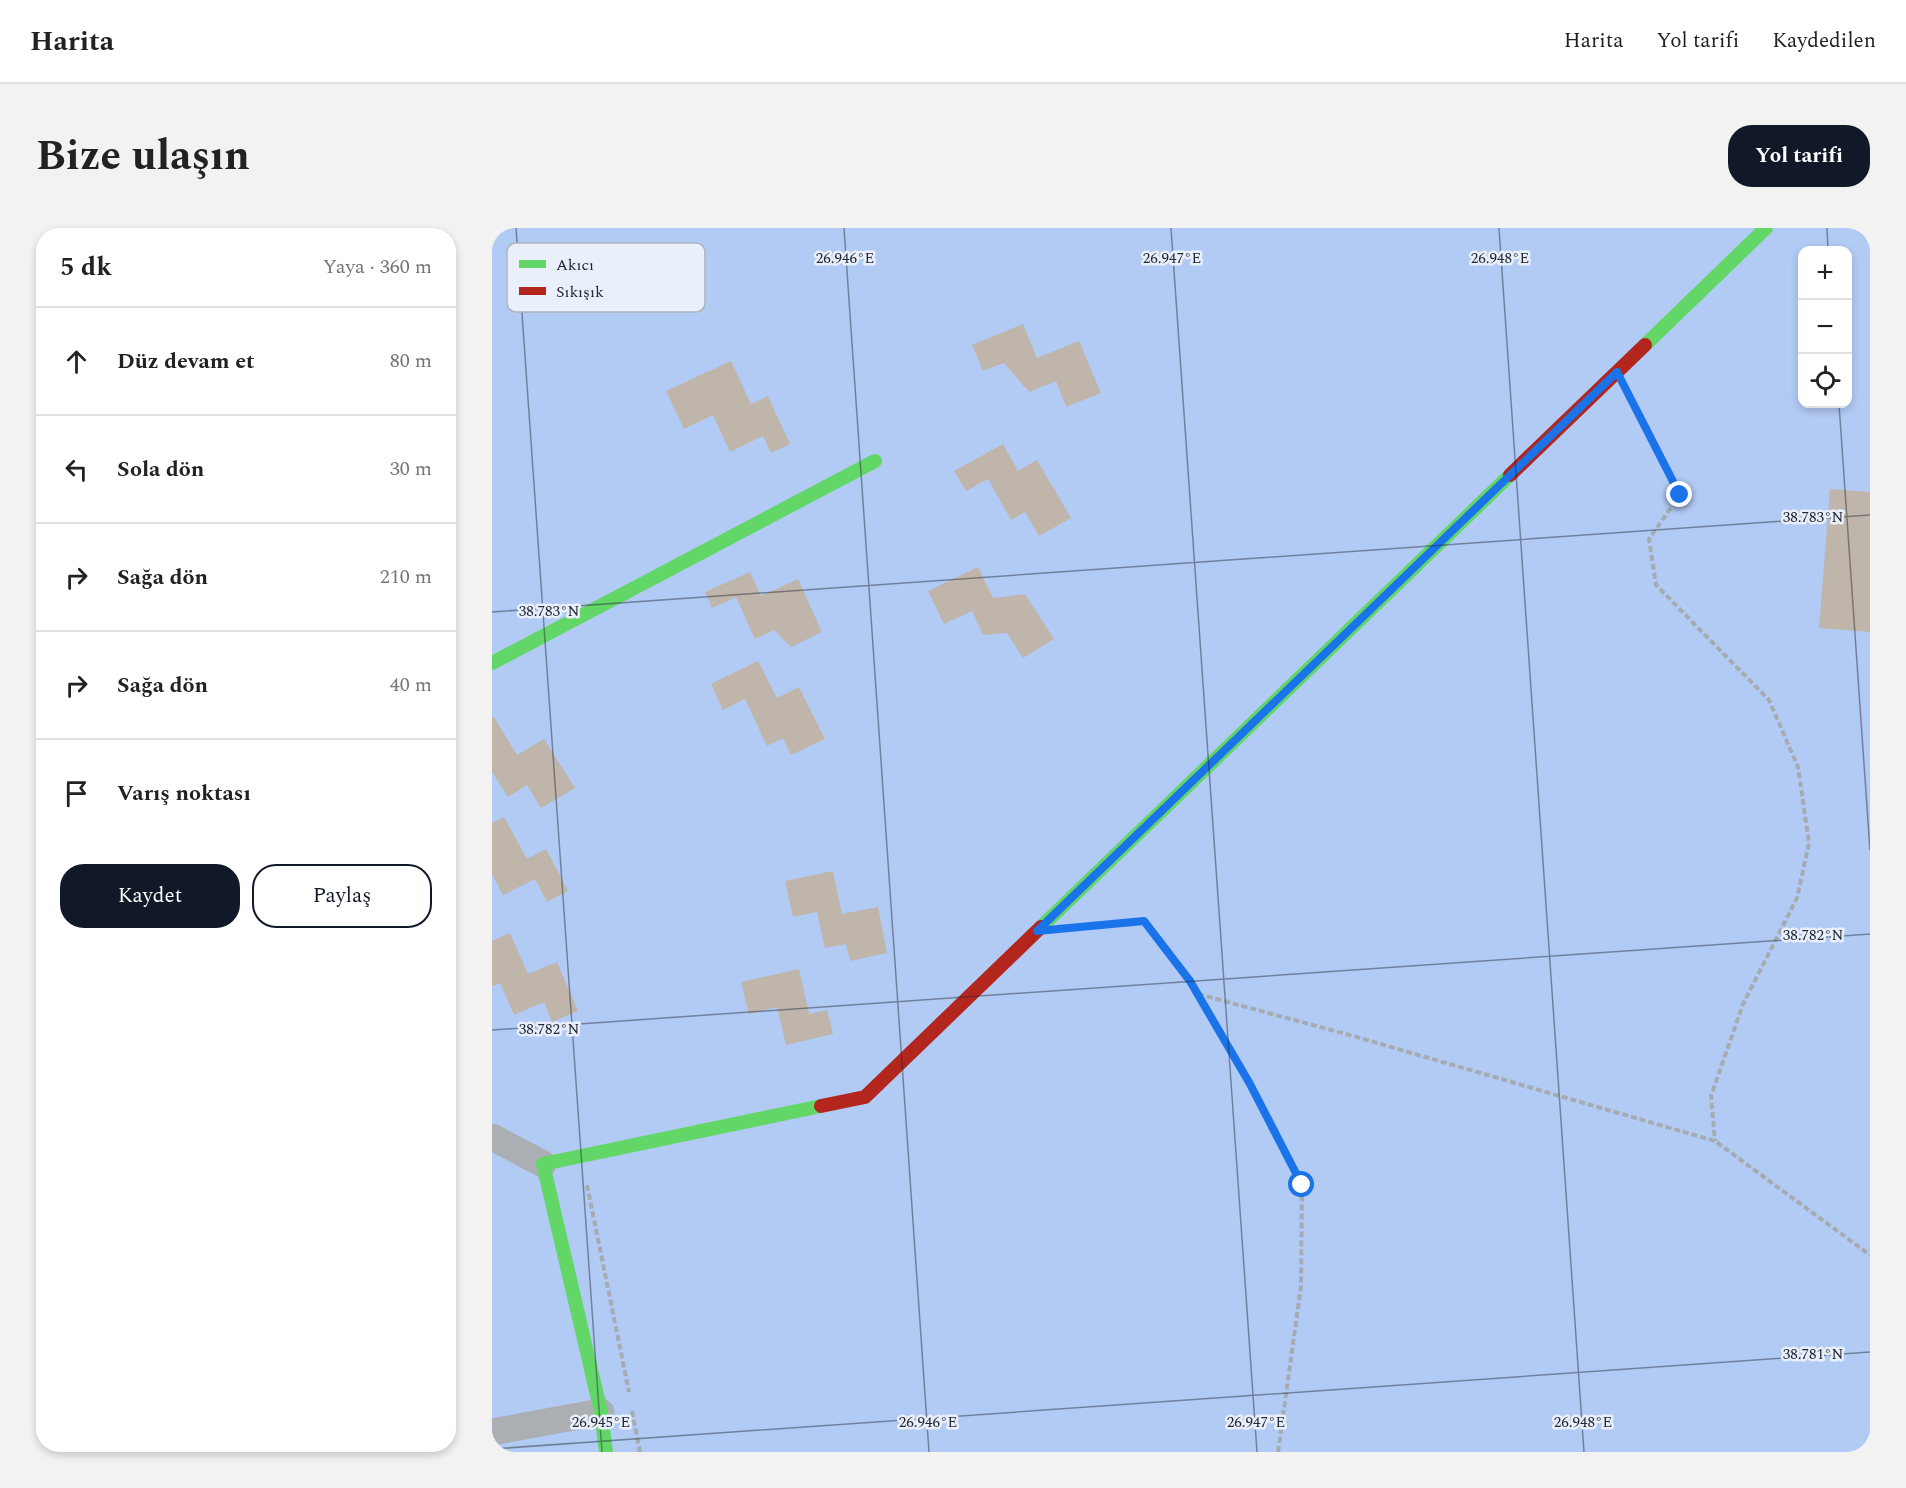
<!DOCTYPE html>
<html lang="tr">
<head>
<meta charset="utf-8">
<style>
	body { margin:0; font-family:Spectral,serif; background:#f2f2f2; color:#222 }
	.controls { position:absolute; right:18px; top:18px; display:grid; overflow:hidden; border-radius:12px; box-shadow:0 3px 9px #0003 }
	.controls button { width:54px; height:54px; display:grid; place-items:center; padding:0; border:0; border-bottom:2px solid #e0e0e0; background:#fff; color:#222; font:30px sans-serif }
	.stop { position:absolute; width:18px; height:18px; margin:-14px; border:4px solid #1a73e8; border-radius:50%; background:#fff }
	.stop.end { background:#1a73e8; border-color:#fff; box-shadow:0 2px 6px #0008 }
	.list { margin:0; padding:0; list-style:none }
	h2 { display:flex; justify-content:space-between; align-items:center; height:78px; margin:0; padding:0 24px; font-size:26px }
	h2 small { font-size:20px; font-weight:400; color:#767676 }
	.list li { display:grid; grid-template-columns:39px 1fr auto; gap:18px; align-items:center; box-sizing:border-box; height:108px; padding:0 24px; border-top:2px solid #e0e0e0 }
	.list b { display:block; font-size:22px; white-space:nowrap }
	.list em { font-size:20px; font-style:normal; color:#767676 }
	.actions { display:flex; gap:12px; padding:18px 24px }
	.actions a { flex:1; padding:14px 0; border:2px solid #111827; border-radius:24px; text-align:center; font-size:21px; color:#111827 }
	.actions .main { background:#111827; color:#fff }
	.icon { flex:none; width:33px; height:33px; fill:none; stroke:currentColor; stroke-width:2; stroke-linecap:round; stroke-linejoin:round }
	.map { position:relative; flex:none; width:1378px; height:1224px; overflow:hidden; border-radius:24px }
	header { display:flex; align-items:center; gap:36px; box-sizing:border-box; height:84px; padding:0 30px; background:#fff; border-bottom:2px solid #e0e0e0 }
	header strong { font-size:28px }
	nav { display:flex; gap:33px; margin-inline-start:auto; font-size:21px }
	.intro { display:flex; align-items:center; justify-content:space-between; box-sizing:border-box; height:144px; padding:0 36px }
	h1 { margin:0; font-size:42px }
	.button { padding:15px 27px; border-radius:24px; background:#111827; color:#fff; font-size:21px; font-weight:700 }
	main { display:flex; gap:36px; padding:0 36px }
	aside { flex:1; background:#fff; border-radius:24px; box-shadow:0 3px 9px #0003 }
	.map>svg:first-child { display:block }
	.forest { fill:#b2cbf5; fill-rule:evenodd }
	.building { fill:#bfb5ab }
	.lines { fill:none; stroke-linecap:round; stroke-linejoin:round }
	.path { stroke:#a6aab1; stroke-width:4; stroke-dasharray:6 3; stroke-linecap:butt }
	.street { stroke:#abafb4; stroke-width:27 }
	.fast { stroke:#63d668; stroke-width:14 }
	.jam { stroke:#b3261e; stroke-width:14 }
	.route { stroke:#1a73e8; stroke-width:8 }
	.ticks { fill:none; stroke:#222933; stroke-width:1.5; stroke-opacity:0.45 }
	.key { fill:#e9f0fc; stroke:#adb4c0; stroke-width:1.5 }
	.key-label { font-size:16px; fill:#222933 }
	.ticks-label { font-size:15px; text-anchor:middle; fill:#222933; stroke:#e9f0fc; stroke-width:5; stroke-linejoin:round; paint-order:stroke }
</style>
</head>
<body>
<header>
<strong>Harita</strong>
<nav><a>Harita</a><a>Yol tarifi</a><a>Kaydedilen</a></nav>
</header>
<div class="intro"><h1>Bize ulaşın</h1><a class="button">Yol tarifi</a></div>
<main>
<aside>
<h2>5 dk<small>Yaya · 360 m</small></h2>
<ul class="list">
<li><svg class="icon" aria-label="ahead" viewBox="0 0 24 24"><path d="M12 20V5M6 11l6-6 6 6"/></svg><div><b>Düz devam et</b></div><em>80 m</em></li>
<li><svg class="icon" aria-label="left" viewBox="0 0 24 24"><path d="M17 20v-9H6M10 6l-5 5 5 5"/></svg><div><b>Sola dön</b></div><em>30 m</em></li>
<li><svg class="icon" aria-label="right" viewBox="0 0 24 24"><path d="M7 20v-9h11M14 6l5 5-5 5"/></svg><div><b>Sağa dön</b></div><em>210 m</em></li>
<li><svg class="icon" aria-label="right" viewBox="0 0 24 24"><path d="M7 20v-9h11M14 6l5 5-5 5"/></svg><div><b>Sağa dön</b></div><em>40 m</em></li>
<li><svg class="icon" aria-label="arrive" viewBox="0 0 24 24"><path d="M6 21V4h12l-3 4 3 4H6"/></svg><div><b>Varış noktası</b></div></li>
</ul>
<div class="actions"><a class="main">Kaydet</a><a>Paylaş</a></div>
</aside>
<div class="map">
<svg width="1378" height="1224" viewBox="0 0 1378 1224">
	<rect width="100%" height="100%" fill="#dde5f2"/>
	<path class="forest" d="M0,0H1378V1224H0ZM1310,22H1356V176H1310Z"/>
	<g class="building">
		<path d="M531,96L545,130L587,113L609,165L574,179L564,153L537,164L512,135L491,143L480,117Z"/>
		<path d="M239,133L259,176L276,168L298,216L279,225L271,208L238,224L221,187L192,201L174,163Z"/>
		<path d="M511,216L526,243L545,232L579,290L547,308L533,284L519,292L496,251L474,263L462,243Z"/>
		<path d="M1338,261L1378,264V404L1327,400Z"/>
		<path d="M486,339L501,370L533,366L562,411L531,430L515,405L491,407L480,383L452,396L436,363Z"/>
		<path d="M258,344L269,368L306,351L330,404L299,419L282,402L263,411L244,369L220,380L213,364Z"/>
		<path d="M266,433L285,470L307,459L333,511L299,527L291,510L275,518L253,471L231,482L219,456Z"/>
		<path d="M2,489L25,527L52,511L83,560L49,580L35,557L16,569L0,544V490Z"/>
		<path d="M12,589L35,631L54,621L76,663L55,674L43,651L11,667L0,646V595Z"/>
		<path d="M341,643L350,686L386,679L395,725L358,733L354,716L333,720L325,684L301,689L293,653Z"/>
		<path d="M18,705L36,746L65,734L86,783L60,794L52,774L22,787L8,755L0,758V713Z"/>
		<path d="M307,741L317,786L335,782L341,806L294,817L285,779L257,786L249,754Z"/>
	</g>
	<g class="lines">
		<g class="path">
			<path d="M1138,169L1188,267L1157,311L1164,357L1277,472L1306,539L1317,615L1305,670L1251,776L1219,868L1223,913"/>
			<path d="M593,698L652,693L698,753L758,856L810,957L809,1058L786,1224"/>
			<path d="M706,766L854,806L1223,913L1378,1027"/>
			<path d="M95,957L137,1164"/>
			<path d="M140,1183L148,1224"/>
		</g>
		<g class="street">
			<path d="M0,909L51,936"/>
			<path d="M0,1204L109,1184"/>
		</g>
		<g class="fast">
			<path d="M1153,117L1274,0"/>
			<path d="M0,435L383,233"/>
			<path d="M549,699L1018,247"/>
			<path d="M114,1224L109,1184L51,936L329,878"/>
		</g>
		<g class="jam">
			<path d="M1018,247L1153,117"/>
			<path d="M329,878L373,869L549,699"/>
		</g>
	</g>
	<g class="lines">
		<path class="route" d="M810,957L758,856L698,753L652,693L545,703L1125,144L1188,267"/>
	</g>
	<path class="ticks" d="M24,0L110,1224M352,0L437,1224M679,0L765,1224M1007,0L1092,1224M1335,0L1336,22M1347,176L1378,622M0,384L1378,287M0,802L1378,706M0,1221L1378,1124"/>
	<rect x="15" y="15" width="198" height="69" rx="9" class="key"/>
	<rect x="27" y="32" width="27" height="8" fill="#63d668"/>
	<rect x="27" y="59" width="27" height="8" fill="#b3261e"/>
	<g class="key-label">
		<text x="64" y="42">Akıcı</text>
		<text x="64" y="69">Sıkışık</text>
	</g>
	<g class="ticks-label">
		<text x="353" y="35">26.946°E</text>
		<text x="680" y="35">26.947°E</text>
		<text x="1008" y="35">26.948°E</text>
		<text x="1321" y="294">38.783°N</text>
		<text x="57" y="388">38.783°N</text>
		<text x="1321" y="712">38.782°N</text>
		<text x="57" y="806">38.782°N</text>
		<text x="1321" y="1131">38.781°N</text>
		<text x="109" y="1199">26.945°E</text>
		<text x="436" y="1199">26.946°E</text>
		<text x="764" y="1199">26.947°E</text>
		<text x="1091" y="1199">26.948°E</text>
	</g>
</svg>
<div class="controls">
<button>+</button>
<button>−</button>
<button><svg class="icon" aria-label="locate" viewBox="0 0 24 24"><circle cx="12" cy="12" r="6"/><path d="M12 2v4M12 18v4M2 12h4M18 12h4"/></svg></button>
</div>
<div class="stop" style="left:810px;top:957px"></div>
<div class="stop end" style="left:1188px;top:267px"></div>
</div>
</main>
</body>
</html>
